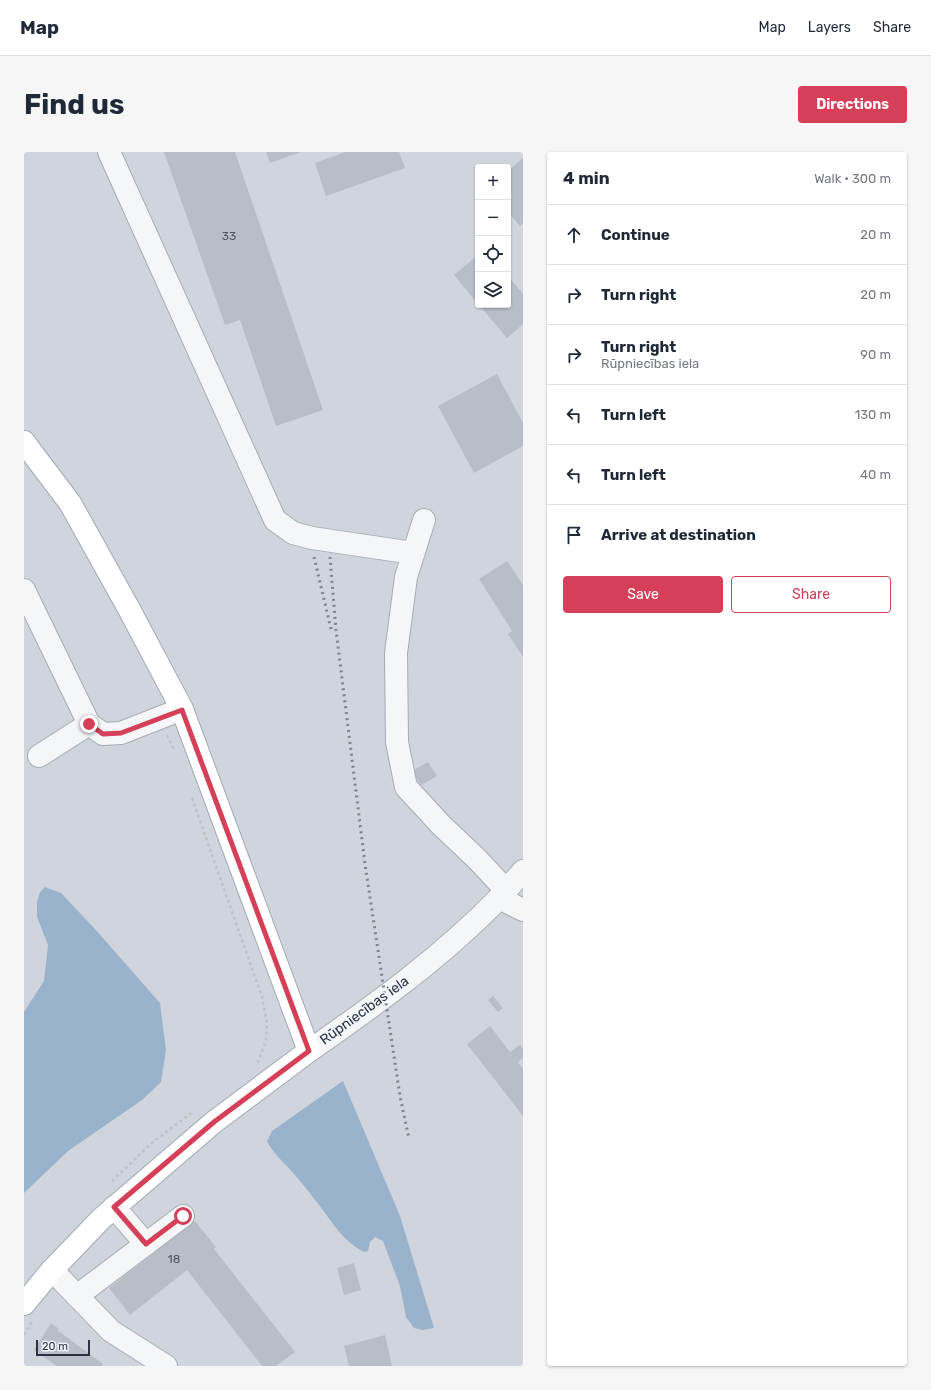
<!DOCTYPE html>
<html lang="en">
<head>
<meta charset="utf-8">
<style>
	body { margin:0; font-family:Rubik,sans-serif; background:#f6f6f7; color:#1f2937 }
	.controls { position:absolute; right:12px; top:12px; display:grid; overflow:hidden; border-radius:4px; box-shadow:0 1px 3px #0004 }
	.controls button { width:36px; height:36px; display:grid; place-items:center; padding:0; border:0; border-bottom:1px solid #e0e1e3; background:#fff; color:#1f2937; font:20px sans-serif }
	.scale { position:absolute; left:12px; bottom:10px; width:54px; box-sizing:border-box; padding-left:4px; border:2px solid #283243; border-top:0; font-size:11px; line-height:14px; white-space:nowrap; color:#283243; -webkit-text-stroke:3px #f1f4f8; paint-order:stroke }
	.stop { position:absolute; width:12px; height:12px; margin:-9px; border:3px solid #d54058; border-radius:50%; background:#fff }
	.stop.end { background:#d54058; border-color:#fff; box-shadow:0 1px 4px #0008 }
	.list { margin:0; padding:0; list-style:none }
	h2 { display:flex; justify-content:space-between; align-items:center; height:52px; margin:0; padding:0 16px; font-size:17px }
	h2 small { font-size:13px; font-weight:400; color:#747a83 }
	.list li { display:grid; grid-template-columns:26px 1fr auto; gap:12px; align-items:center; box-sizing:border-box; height:60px; padding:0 16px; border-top:1px solid #e0e1e3 }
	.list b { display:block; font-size:15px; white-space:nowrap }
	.list p { margin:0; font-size:13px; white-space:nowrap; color:#747a83 }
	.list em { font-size:13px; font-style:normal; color:#747a83 }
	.actions { display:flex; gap:8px; padding:12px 16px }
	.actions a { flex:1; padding:9px 0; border:1px solid #d54058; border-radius:4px; text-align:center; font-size:14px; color:#d54058 }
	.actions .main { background:#d54058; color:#fff }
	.icon { flex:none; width:22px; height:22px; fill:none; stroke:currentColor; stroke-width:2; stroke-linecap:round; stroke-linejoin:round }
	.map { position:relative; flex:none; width:499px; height:1214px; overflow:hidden; border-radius:4px }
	header { display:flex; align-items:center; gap:24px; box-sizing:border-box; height:56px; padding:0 20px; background:#fff; border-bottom:1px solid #e0e1e3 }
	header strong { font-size:19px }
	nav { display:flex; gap:22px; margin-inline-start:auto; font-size:14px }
	.intro { display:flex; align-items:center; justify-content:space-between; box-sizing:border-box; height:96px; padding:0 24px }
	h1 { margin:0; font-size:28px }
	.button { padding:10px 18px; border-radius:4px; background:#d54058; color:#fff; font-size:14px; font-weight:700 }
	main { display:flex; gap:24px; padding:0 24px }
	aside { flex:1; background:#fff; border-radius:4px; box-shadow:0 1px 3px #0004 }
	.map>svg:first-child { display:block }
	.built { fill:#cfd4dd; fill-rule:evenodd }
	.water { fill:#9ab3cc }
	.building { fill:#b8bec8 }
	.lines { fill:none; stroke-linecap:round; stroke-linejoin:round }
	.minor-casing { stroke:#a6acb5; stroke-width:24 }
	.major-casing { stroke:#a0a9b7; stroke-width:24 }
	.path { stroke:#bfc3c9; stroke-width:2.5; stroke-dasharray:3 3; stroke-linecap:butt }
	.minor { stroke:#f4f6f8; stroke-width:22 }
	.major { stroke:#fff; stroke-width:22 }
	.rail { stroke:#7a8495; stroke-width:3; stroke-dasharray:2 4; stroke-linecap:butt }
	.route { stroke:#d54058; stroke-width:5 }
	.labels { text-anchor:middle; stroke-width:3; stroke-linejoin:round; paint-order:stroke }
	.number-label { font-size:12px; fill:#4c5564 }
	.street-label { font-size:14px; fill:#283243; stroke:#f1f4f8 }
</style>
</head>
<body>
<header>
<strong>Map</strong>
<nav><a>Map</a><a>Layers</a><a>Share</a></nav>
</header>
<div class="intro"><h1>Find us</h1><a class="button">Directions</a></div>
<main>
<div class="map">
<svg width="499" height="1214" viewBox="0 0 499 1214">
	<rect width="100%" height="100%" fill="#e1e5ea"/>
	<path class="built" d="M0,0H499V1214H0ZM454,15H484V153H454Z"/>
	<g class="water">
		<path d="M21,735L37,741L71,777L136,851L142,898L137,930L118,948L44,999L0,1041V860L20,829L24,793L13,765V750L16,740Z"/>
		<path d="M319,929L376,1064L410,1176L399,1178L390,1176L382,1165L376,1134L359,1089L351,1085L346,1090L344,1099L340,1100C317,1088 308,1069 292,1049C285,1040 278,1031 270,1022C261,1011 249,1002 243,989L248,979Z"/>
	</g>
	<g class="building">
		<path d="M140,0H211L299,258L252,274L216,168L201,173Z"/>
		<path d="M242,0H277L246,11Z"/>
		<path d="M321,0H375L381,16L302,44L291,11Z"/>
		<path d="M499,6V71L496,74L484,60V19Z"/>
		<path d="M454,103V152L430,123Z"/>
		<path d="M484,124L499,142V172L483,186L455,153H484Z"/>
		<path d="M473,222L499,271V294L450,321L414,254Z"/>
		<path d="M483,409L499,433V505L484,482L488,479L455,427Z"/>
		<path d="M404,610L413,624L397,633L388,619Z"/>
		<path d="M469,844L479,856L474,860L464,848Z"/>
		<path d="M466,874L486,900L496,893L499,897V906L494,910L499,917V964L443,892Z"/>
		<path d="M171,1069L192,1095L190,1097L271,1200L252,1214H238L163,1118L106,1163L85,1136Z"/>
		<path d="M330,1111L337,1138L320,1143L313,1116Z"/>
		<path d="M27,1171L35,1177L33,1178L79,1212L78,1214H33L10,1198Z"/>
		<path d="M361,1183L368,1214H325L320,1194Z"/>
	</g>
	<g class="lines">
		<g class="minor-casing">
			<g id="minor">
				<path d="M85,0L251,368L269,381L288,386L389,401"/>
				<path d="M400,368L382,425L372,501L373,590L382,635L417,673L453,707L482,738"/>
				<path d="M0,438L65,572L79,582L97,581L158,557"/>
				<path d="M15,604L65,572"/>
				<path d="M475,746L499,758"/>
				<path d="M285,899C351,853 418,805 475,746C483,738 491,728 499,719"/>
				<path d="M90,1055L122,1092"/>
				<path d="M28,1118L87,1179L142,1214"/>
				<path d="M53,1144L159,1064"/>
			</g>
		</g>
		<g class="major-casing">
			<path id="major" d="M0,290L46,351L105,457L158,557L285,899L190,970L77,1067L28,1118L0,1152"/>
		</g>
		<g class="path">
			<path d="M143,583L150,598"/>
			<path d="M168,646L238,845L243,871L242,889L234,910L232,912"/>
			<path d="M88,1029L128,991L167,961"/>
			<path d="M0,1183L8,1170"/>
		</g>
		<use href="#minor" class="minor"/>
		<use href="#major" class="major"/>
		<g class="rail">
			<path d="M290,405L307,477"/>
			<path d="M306,405L312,478L341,712L376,944L385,987"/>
		</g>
	</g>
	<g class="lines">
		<path class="route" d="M65,572L79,582L97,581L158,558L285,899L190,970L90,1055L122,1092L159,1064"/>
	</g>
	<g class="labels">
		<g class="number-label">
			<text x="205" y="88">33</text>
			<text x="150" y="1111">18</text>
		</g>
		<g class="street-label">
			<text transform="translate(340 858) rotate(-36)" y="5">Rūpniecības iela</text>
		</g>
	</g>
</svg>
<div class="controls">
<button>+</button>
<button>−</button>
<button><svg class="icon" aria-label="locate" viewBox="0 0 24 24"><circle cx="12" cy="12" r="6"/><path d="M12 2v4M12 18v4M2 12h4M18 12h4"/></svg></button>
<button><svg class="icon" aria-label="layers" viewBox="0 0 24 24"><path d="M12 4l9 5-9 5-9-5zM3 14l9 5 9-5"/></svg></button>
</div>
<div class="scale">20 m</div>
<div class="stop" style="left:159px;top:1064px"></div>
<div class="stop end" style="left:65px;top:572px"></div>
</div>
<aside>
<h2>4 min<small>Walk · 300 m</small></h2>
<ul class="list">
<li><svg class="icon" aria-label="ahead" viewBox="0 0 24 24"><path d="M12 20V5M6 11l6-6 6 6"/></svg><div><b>Continue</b></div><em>20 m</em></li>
<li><svg class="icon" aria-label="right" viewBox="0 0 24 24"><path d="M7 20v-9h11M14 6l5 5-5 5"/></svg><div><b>Turn right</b></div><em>20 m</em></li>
<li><svg class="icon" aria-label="right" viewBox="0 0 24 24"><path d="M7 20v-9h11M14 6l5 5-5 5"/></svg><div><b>Turn right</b><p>Rūpniecības iela</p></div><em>90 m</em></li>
<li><svg class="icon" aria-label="left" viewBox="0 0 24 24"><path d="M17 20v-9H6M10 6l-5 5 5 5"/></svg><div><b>Turn left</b></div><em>130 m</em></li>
<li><svg class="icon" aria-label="left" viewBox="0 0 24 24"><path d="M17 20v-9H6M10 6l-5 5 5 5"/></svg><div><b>Turn left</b></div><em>40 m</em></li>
<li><svg class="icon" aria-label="arrive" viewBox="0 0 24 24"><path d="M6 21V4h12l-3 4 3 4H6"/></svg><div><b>Arrive at destination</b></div></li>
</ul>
<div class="actions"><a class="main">Save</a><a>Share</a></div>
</aside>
</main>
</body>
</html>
